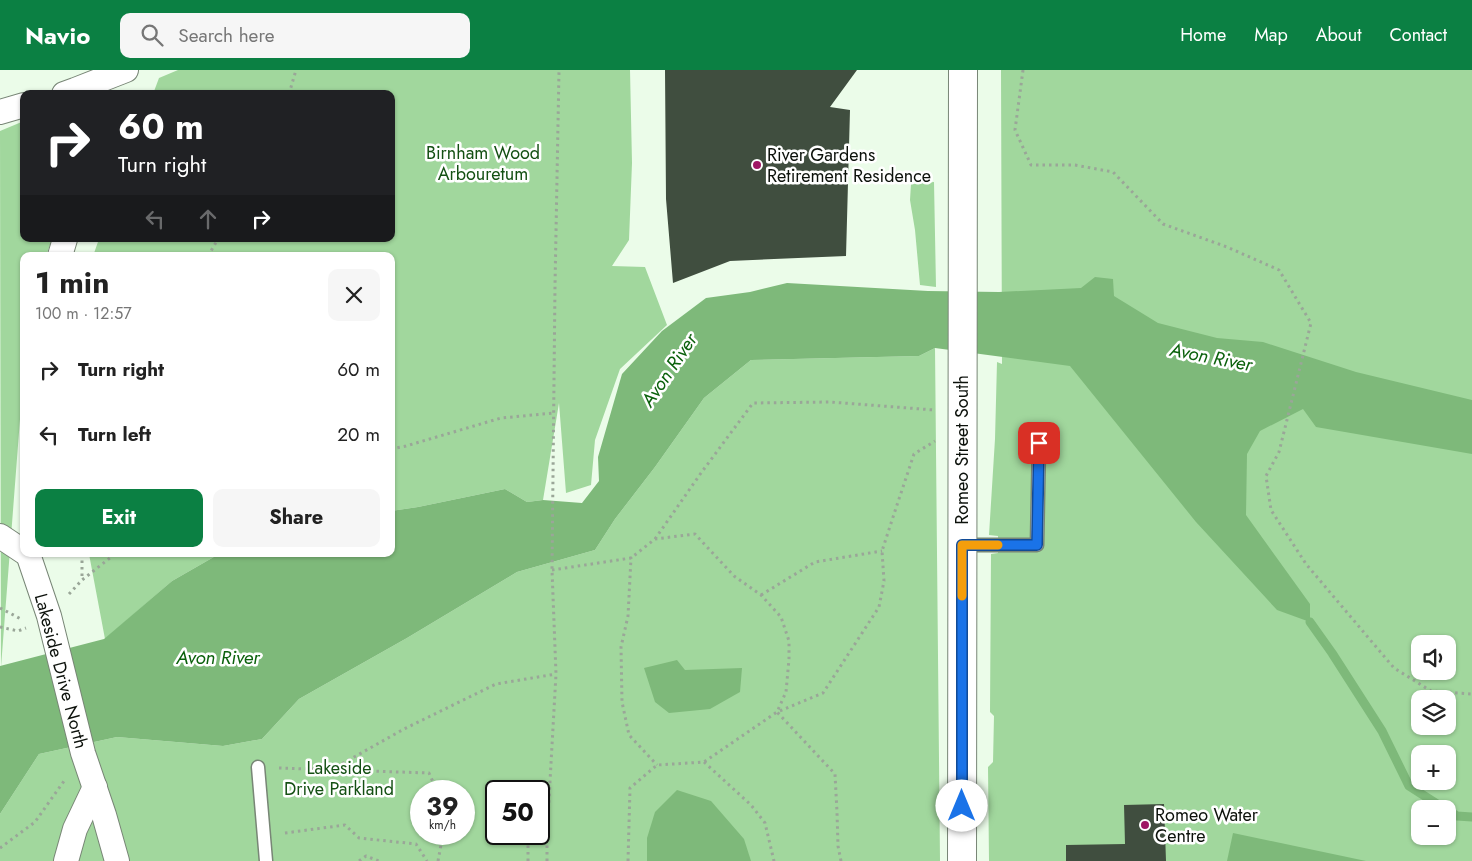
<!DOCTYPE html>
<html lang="en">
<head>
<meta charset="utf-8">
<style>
  :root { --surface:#fff; --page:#f6f6f6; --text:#222; --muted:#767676; --accent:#0b8043 }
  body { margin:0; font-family:Jost,sans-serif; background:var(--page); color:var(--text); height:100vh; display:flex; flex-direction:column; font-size:19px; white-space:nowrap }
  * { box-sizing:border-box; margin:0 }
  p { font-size:16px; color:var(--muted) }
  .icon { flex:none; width:28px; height:28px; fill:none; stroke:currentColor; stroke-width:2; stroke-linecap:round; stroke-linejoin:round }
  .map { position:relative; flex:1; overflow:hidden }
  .details { position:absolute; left:20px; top:182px; width:375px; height:305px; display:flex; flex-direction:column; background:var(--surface); border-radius:10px; box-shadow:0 1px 4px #0004 }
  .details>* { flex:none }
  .guide { position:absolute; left:20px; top:20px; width:375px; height:152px; border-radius:10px; box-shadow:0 1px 4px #0004; background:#202124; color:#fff; overflow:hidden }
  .fabs { position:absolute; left:1411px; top:565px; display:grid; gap:10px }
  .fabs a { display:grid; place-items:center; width:45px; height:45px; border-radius:10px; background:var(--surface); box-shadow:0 1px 4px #0004; font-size:25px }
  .speed { position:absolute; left:410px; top:710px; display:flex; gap:10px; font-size:25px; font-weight:700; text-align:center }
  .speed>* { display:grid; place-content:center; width:65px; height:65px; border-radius:50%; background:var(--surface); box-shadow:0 1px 4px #0004; line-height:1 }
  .speed small { font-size:12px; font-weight:400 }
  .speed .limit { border:2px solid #111; border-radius:8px; background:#fff; color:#111 }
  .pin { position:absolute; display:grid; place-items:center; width:42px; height:42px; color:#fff; margin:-21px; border-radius:10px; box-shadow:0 2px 8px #0006 }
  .me { position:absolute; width:55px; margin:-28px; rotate:0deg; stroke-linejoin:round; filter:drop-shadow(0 0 4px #0008) }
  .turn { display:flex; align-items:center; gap:18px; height:105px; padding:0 15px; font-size:22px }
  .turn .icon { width:65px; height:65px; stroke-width:2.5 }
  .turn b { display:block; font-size:35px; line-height:42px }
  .lanes { display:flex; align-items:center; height:48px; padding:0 15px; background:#0003; justify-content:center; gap:25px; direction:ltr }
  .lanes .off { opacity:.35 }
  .round { display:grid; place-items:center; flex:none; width:52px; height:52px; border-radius:10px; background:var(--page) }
  .summary { display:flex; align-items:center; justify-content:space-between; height:85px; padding:0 15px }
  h1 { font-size:30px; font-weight:700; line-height:38px }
  .cta { display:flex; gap:10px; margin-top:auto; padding:10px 15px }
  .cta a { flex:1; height:58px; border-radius:10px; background:var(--accent); color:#fff; font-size:20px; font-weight:700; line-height:58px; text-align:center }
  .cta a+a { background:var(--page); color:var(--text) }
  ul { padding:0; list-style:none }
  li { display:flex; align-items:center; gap:15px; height:65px; padding:0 15px }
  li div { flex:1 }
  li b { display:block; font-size:19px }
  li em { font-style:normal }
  header { display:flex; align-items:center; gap:30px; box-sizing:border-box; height:70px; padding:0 25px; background:var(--accent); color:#fff }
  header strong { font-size:24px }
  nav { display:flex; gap:28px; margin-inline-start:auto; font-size:18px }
  .search { width:350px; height:45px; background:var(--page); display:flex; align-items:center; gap:12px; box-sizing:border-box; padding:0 18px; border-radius:10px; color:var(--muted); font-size:19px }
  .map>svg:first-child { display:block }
  .green { fill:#a1d79d; fill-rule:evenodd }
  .water { fill:#7eb97a }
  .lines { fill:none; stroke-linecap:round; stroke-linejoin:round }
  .stream { stroke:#7eb97a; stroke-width:9 }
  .building { fill:#404e3f }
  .service-casing { stroke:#788676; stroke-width:15 }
  .minor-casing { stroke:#788676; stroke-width:26 }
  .secondary-casing { stroke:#788676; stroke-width:30 }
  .path { stroke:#9aa698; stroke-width:3; stroke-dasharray:2.5 4; stroke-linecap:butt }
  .service { stroke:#fff; stroke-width:12 }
  .minor { stroke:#fff; stroke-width:24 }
  .secondary { stroke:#fff; stroke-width:28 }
  .route-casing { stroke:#114b97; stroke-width:12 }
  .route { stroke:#1a73e8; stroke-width:9 }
  .slow { stroke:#f59e0b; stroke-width:9 }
  .poi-dot { fill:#9f1664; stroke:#fff; stroke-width:2 }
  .labels { text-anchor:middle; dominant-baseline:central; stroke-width:5; stroke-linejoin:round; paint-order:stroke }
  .park-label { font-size:18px; fill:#145013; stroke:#fff }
  .poi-label { font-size:18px; fill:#0c110b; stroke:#fff; text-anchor:start }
  .street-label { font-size:18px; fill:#0c110b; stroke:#fff }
  .water-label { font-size:19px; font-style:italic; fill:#0b610c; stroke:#fff }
</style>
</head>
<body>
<header>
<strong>Navio</strong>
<div class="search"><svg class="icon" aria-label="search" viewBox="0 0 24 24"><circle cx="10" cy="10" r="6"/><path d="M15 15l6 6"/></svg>Search here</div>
<nav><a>Home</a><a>Map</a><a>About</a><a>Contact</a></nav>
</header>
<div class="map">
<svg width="1472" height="791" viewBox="0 0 1472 791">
  <rect width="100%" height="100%" fill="#ebfce9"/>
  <!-- green -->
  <g class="green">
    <path d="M178,0H630L632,93L629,170L612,196L645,197L667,255L620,299L595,370L591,415L566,423L559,333L543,430L527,432L505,419L418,437L391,441V186H93L99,169H391V24H153L159,8Z"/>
    <path d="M1001,0H1472V791H989L988,697L993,692L994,646L990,642L991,484L998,483V466L989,465L995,369L997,292L1002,294ZM1420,574H1448V601H1420ZM1420,629H1448V656H1420ZM1420,684H1448V711H1420ZM1420,739H1448V766H1420Z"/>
    <path d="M24,51V169H52L46,186H24V297L1,597L0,61Z"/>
    <path d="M934,112L936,217L920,215L915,160L910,130L911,114Z"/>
    <path d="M935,278L940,791H0V744L39,684L117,667L223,676L262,669L299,629L407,568L517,502L595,480L615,449L655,397L704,328L751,290L919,286ZM421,721H464V764H421ZM496,721H539V764H496Z"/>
    <path d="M89,484H219L172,511L105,569Z"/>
  </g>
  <!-- water -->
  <g class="water">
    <path d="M1095,207L1113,209L1114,226L1158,253L1217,268L1263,272L1356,302L1472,330V384L1316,357L1303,339L1260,361L1247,384L1246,445L1310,534V552L1277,540L1196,452L1070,296L935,278L919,286L751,290L704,328L655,397L615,449L595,480L517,502L407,568L299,629L262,669L223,676L117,667L39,684L0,744V596L104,569L172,511L219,484H391V441L418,437L505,419L527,432L543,430L582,433L599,411L598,387L622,304L662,261L706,228L750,222L787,213L928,221L999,222L1081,218Z"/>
    <path d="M677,590L685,600L742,598L740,622L710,639L669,643L655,632L644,598Z"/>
    <path d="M677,720L711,731L744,769L751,791H647V768L655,742Z"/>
    <path d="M1233,763L1366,791H1227Z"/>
  </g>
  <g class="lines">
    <!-- stream -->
    <g class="stream">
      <path d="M1310,552L1332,583L1382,661L1409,716L1445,739"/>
      <path d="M1448,740L1457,746L1472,747"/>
    </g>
  </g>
  <!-- building -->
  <g class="building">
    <path d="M665,0H857L830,37L850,40L846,186L730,191L673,213L666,129Z"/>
    <path d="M1164,734L1166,791H1066V775L1125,774L1124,735Z"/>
  </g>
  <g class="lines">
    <defs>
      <g id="service">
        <path d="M962,475H1037L1039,373"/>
        <path d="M258,697L266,791"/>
      </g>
      <g id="minor">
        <path d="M64,24L75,20L126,0"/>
        <path d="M0,42L24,35"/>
        <path d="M60,186L65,169"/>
        <path d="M0,466L24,482"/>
        <path d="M28,484L49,546L83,683L104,745L117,791"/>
        <path d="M66,791L75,759L95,717"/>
      </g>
      <path id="secondary" d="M962,791L963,0"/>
    </defs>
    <!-- service casing -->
    <use href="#service" class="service-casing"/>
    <!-- minor casing -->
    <use href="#minor" class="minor-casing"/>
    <!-- secondary casing -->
    <use href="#secondary" class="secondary-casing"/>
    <!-- path -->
    <g class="path">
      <path d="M1023,0L1015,60L1031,95H1075L1113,102L1163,154L1227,177L1279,200L1311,253L1279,382L1266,406L1271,440L1306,494L1394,598L1431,621L1472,624"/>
      <path d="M289,24L296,0"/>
      <path d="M208,186L218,169"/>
      <path d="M391,379L406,376L501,348L554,343"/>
      <path d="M655,469L701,403L753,333L830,332L934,340"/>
      <path d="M82,484V510"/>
      <path d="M552,500L631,488L628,546L621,577L622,632L629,665L657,695"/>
      <path d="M69,524L82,510L115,484"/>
      <path d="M761,525L815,492L882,481"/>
      <path d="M0,538L21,549"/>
      <path d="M0,557L18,561L26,558"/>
      <path d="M704,692L751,735L765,753L774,791"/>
      <path d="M279,698L429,703L437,721"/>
      <path d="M331,700L404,659L496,614L556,604"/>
      <path d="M285,763L345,755L359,768L416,774L427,791"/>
      <path d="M0,778L35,752L64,711"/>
      <path d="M359,791L366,786L379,791"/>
      <path d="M438,791L443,764"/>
      <path d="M528,791V766L547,765"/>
      <path d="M547,791V765L556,604L552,500L555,216L559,0"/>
      <path d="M628,791L630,718L657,695L704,692L777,642L786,622L789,589V571L781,547L761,525L734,506L695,464L655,469L631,488"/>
      <path d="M841,791L838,776L837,742L835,704L777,642L823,623L879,537L884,511L882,481L895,441L914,384L935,371"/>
    </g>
    <!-- service -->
    <use href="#service" class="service"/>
    <!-- minor -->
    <use href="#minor" class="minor"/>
    <!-- secondary -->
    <use href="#secondary" class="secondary"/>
  </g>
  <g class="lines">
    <defs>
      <path id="route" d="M962,736V475H1037L1039,373"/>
    </defs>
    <!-- route casing -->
    <use href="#route" class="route-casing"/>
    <!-- route -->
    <use href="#route" class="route"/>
    <!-- slow -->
    <path class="slow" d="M962,526V475H998"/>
  </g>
  <!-- markers -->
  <g class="poi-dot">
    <circle cx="757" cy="95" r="5"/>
    <circle cx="1145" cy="755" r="5"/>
  </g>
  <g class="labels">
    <!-- park labels -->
    <g class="park-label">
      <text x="483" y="83">Birnham Wood<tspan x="483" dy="21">Arbouretum</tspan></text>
      <text x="339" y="698">Lakeside<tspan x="339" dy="21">Drive Parkland</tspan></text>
    </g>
    <!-- poi labels -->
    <g class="poi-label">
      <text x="767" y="85">River Gardens<tspan x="767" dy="21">Retirement Residence</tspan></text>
      <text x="1155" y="745">Romeo Water<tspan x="1155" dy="21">Centre</tspan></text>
    </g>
    <!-- street labels -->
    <g class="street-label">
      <text transform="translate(962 380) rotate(-90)">Romeo Street South</text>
      <text transform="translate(61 601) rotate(75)">Lakeside Drive North</text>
    </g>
    <!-- water labels -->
    <g class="water-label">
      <text transform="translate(1211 287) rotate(11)">Avon River</text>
      <text transform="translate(669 300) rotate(-56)">Avon River</text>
      <text x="218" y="587">Avon River</text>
    </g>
  </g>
</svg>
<div class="fabs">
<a><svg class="icon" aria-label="sound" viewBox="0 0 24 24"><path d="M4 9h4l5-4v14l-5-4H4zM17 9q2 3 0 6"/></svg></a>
<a><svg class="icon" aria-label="layers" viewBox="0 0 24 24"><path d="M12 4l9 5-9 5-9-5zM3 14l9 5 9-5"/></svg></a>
<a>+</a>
<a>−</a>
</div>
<div class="speed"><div>39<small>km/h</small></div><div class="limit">50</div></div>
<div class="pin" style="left:1039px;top:373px;background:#d93025"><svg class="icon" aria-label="arrive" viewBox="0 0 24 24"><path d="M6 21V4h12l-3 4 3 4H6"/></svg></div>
<svg class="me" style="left:962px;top:736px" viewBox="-20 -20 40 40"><circle r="19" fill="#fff"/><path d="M0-13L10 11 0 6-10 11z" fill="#1a73e8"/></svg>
<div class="guide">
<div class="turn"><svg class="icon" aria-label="right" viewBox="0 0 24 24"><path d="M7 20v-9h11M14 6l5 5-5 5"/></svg><div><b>60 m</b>Turn right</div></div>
<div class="lanes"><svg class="icon off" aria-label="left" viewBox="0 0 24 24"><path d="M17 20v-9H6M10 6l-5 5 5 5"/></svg><svg class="icon off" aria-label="ahead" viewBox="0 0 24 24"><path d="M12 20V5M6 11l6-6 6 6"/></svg><svg class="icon" aria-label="right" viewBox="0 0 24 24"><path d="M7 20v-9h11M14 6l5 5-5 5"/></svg></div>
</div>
<section class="details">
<div class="summary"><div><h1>1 min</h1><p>100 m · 12:57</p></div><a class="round"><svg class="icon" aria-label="close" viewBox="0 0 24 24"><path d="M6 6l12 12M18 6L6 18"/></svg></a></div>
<ul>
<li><svg class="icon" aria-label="right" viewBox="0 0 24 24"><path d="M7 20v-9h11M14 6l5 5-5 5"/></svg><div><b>Turn right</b></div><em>60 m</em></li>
<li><svg class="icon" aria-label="left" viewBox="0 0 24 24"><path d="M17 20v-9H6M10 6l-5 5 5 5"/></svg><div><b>Turn left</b></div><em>20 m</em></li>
</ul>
<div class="cta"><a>Exit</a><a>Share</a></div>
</section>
</div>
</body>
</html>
